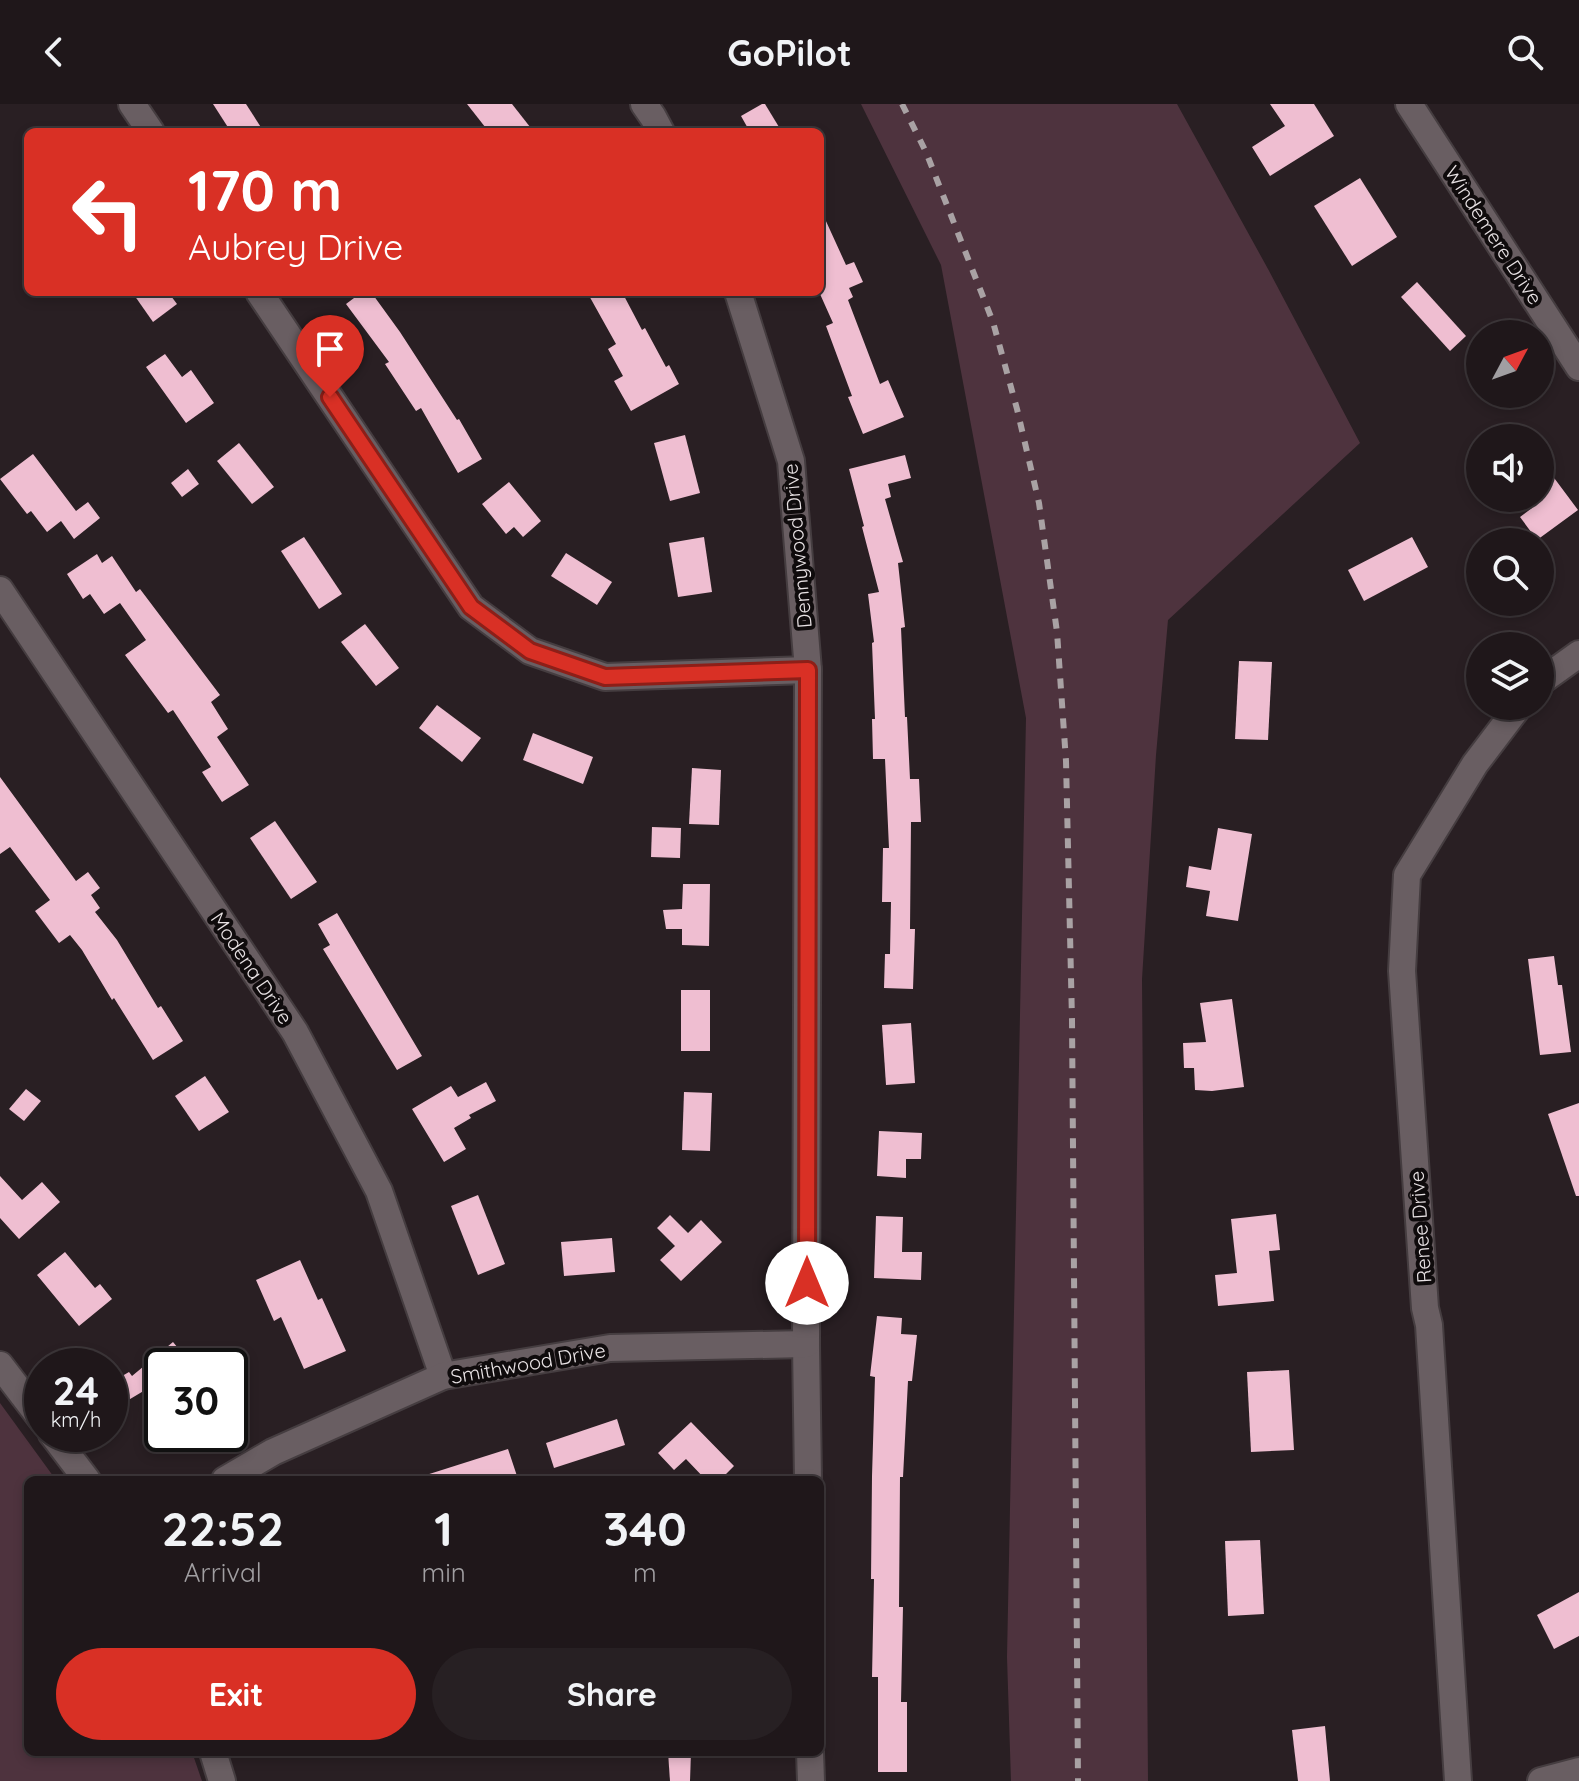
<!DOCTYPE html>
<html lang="en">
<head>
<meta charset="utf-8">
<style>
  :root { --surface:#1f171a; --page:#272023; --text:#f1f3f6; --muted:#a19fa2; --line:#3c3639; --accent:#d93025 }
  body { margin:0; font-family:Quicksand,sans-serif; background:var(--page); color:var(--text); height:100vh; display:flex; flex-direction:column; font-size:30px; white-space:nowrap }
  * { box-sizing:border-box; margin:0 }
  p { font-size:26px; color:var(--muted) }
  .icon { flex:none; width:44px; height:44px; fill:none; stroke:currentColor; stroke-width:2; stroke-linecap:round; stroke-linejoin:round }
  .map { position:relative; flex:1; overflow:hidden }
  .panel { position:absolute; left:24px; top:1372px; width:800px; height:280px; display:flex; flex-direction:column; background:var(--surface); border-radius:12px; box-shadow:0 4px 12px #0003,0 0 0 2px var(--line) }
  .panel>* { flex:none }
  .guide { position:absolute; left:24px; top:24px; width:800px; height:168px; border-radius:12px; box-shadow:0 4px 12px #0003,0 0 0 2px var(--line); background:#d93025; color:#fff; overflow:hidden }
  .needle { width:52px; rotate:49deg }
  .buttons { position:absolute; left:1466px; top:216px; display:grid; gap:16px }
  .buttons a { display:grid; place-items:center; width:88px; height:88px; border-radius:50%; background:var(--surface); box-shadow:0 4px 12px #0003,0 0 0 2px var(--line); font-size:40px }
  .speed { position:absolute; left:24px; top:1244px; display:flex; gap:16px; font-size:40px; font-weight:700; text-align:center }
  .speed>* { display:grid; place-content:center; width:104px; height:104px; border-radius:50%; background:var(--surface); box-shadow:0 4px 12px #0003,0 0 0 2px var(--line); line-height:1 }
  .speed small { font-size:20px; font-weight:400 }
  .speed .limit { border:4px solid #111; border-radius:12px; background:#fff; color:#111 }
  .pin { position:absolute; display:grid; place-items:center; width:68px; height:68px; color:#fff; margin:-82px -34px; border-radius:50% 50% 50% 0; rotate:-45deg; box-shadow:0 0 8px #0007 }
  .pin .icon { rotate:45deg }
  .me { position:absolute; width:88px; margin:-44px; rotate:0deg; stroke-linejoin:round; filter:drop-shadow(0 0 6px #0008) }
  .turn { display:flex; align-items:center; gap:28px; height:168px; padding:0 32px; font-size:36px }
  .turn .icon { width:104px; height:104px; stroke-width:2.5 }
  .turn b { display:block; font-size:56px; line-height:68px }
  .eta { display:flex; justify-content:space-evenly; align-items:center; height:136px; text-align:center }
  .eta b { font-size:48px; font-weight:700; line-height:56px }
  .primary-button { display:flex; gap:16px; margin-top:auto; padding:16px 32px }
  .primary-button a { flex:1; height:92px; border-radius:48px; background:var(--accent); color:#fff; font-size:32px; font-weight:700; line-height:92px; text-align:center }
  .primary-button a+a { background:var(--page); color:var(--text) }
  header { display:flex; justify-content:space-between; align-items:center; height:104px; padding:0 32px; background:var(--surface); font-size:36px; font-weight:700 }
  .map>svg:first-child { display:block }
  .green { fill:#4e333e }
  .building { fill:#efbed1 }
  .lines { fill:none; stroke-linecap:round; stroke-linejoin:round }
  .minor-casing { stroke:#453d40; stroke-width:30 }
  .minor { stroke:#695e62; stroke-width:26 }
  .rail { stroke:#a9a2a4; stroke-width:6; stroke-dasharray:10 10; stroke-linecap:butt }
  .route-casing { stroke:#8d1f18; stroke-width:20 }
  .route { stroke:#d93025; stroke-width:14 }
  .labels { text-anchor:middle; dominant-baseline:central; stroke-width:8; stroke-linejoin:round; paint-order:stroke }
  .street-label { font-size:20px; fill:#e8e2e4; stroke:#0f0b0c }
</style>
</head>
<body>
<header><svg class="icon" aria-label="back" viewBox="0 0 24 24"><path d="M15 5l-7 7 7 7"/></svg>GoPilot<svg class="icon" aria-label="search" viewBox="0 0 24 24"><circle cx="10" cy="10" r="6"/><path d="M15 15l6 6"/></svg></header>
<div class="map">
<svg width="1579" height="1677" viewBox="0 0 1579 1677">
  <rect width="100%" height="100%" fill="#291f23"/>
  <!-- green -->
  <g class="green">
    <path d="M861,0H1177L1268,165L1360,339L1168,516L1156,651L1142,875L1148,1677H1011L1007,1553L1026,614L941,161Z"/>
    <path d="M0,1299L56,1376H28V1648H192L202,1677H0Z"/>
  </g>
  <!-- building -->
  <g class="building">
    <path d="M213,0H246L264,28H231Z"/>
    <path d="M467,0H512L534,28H489Z"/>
    <path d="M762,0H765L782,28H750L741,12Z"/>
    <path d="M1270,0H1314L1334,32L1270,72L1252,43L1285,22Z"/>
    <path d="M1360,74L1397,133L1352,162L1314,102Z"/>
    <path d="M820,104L846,161L854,158L863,178L849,184L853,193L848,196L880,280L888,276L904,313L863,330L848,293L852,292L826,222L833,219L820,190Z"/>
    <path d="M1417,178L1466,232L1450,247L1401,193Z"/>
    <path d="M132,188H168L177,200L153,218Z"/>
    <path d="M362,188H371L400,228L457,316L459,315L482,355L458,369L421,304L416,307L385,260L389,258L346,200Z"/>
    <path d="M587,188H622L642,226L645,224L666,263L669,261L679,280L631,307L614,277L623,272L608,245L616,240Z"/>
    <path d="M165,250L182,273L191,266L214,299L186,319L146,263Z"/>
    <path d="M685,331L700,389L670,397L654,339Z"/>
    <path d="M239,339L274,383L252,400L217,357Z"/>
    <path d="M33,350L76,407L88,398L100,414L74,435L61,417L47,428L31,407L27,410L0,375Z"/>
    <path d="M905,351L911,374L888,380L891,393L885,395L903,458L898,459L905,523L901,524L905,613H907L910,675H919L921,718H911L910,825H915L913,885L884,884L885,850H890L891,798H882L883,744H889L885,655H873L872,615H875L872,539L874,538L868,490L879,488L862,423L864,422L849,365Z"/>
    <path d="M1540,355L1578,406L1537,436L1520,413L1532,404L1525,394H1540Z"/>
    <path d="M188,365L199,380L182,393L171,379Z"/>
    <path d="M509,378L541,417L523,433L514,423L506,430L482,400Z"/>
    <path d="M304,433L342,490L319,505L281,447Z"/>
    <path d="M704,433L712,488L678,493L669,439Z"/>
    <path d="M1412,433L1428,463L1364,497L1348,466Z"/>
    <path d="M566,449L612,478L597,501L551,472Z"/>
    <path d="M97,450L102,459L112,452L136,488L140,485L220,591L211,598L228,625L217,633L249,681L222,698L202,668L211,663L173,606L168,609L125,551L146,536L120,499L104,510L90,490L83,495L67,470Z"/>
    <path d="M365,520L399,564L376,582L341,538Z"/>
    <path d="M1239,557L1272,558L1268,636L1235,635Z"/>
    <path d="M437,601L481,634L462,658L419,624Z"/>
    <path d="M533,629L593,653L583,680L523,656Z"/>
    <path d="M692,664L721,666L719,721L689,720Z"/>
    <path d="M0,673L76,777L88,768L100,784L91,791L100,804L95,808L117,836L158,904L161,902L183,937L153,956L114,894L112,896L82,846L70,831L59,839L35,807L50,796L10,743L0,750Z"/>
    <path d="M275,717L317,778L291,795L250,734Z"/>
    <path d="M652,723L681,724L680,754L651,753Z"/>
    <path d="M1218,724L1252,730L1238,817L1206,812L1210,787L1186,783L1189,762L1211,766Z"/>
    <path d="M683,780H710L709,842L682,841V825H666L663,806L682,805Z"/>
    <path d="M337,809L422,952L397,966L323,845L330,841L318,820Z"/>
    <path d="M1554,852L1558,881H1562L1571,948L1540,951L1528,855Z"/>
    <rect x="681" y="886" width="29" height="61"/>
    <path d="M1232,895L1244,983L1212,987L1195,986L1194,964H1184L1183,939L1206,938L1200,899Z"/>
    <path d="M911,919L915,979L886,981L882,921Z"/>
    <path d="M205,972L229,1008L199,1027L175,992Z"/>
    <path d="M486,978L496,997L469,1011L471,1014L454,1024L466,1045L444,1058L412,1005L451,982L458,993Z"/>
    <path d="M26,985L41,997L24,1017L9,1005Z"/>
    <path d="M684,988L712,989L710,1047L682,1046Z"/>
    <path d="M1579,999V1092H1576L1548,1010Z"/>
    <path d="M879,1027L922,1029L921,1055H906V1074L877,1072Z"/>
    <path d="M0,1072L22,1096L42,1078L60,1098L19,1135L0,1114Z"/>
    <path d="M478,1091L505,1160L478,1171L451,1102Z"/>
    <path d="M1276,1110L1280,1146L1269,1147L1274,1197L1218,1202L1215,1171L1237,1169L1231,1115Z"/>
    <path d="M670,1111L688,1129L701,1116L722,1138L681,1177L660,1156L675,1142L657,1124Z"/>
    <path d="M876,1112L903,1113L902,1148H922L921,1176L874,1174Z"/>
    <path d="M612,1134L615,1168L564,1172L561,1138Z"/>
    <path d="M65,1148L95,1184L100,1180L112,1195L79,1222L37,1171Z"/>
    <path d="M300,1156L318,1196L322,1194L346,1247L304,1265L281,1213L274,1217L256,1176Z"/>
    <path d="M877,1212L902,1214L901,1230L917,1231L912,1277H908L903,1373H900L899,1503H903L901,1598H907V1668H878V1573H872L874,1475H871L872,1372L875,1273L870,1272Z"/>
    <path d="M173,1238L193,1262H162V1276L110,1307V1279L129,1268L132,1272Z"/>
    <path d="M1289,1266L1294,1346L1251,1348L1247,1268Z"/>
    <path d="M617,1315L625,1341L554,1364L546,1339Z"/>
    <path d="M691,1318L734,1362L720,1376H706L686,1355L674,1366L658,1349Z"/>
    <path d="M508,1345L517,1372L504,1376H424L423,1372Z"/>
    <path d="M1260,1436L1264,1510L1228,1512L1225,1437Z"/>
    <path d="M1579,1488V1532L1554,1545L1537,1511Z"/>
    <path d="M1325,1622L1330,1677H1298L1292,1626Z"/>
    <path d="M668,1648H691L690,1677H670Z"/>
  </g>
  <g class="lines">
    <defs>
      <g id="minor">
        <path d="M132,0L151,28"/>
        <path d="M644,0L653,13L661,28"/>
        <path d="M1409,0L1579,263"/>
        <path d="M259,188L471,503L530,547L605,573L808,566"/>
        <path d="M738,188L791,357L808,566L806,1240L808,1376"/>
        <path d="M0,486L295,928L379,1087L443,1272"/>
        <path d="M1540,578L1579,550"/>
        <path d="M0,1261L42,1316"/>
        <path d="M52,1330L87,1376"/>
        <path d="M225,1376L273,1348L443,1272L610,1244L806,1240"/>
        <path d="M213,1648L222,1677"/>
        <path d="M810,1648L811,1677"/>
        <path d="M1458,1677L1429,1221L1425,1204L1402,867L1407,771L1475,660L1519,602"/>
        <path d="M1541,1677L1579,1667"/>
      </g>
    </defs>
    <!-- minor casing -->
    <use href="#minor" class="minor-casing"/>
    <!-- minor -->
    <use href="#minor" class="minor"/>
    <!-- rail -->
    <path class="rail" d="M902,0L926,48L993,218L1017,305L1039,399L1057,528L1066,657L1072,916L1078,1677"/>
  </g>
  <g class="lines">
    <defs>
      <path id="route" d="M330,293L471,503L530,547L605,573L808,566L807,1179"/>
    </defs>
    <!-- route casing -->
    <use href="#route" class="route-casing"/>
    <!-- route -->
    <use href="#route" class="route"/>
  </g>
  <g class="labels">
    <!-- street labels -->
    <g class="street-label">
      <text transform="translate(1494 131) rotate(57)">Windemere Drive</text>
      <text transform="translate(797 442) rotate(-95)">Dennywood Drive</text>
      <text transform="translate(252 864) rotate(56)">Modena Drive</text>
      <text transform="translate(1420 1123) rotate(-94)">Renee Drive</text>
      <text transform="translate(528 1259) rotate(-10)">Smithwood Drive</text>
    </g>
  </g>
</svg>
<div class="buttons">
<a><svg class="needle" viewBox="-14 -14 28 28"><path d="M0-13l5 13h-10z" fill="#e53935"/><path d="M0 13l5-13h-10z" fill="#a19fa2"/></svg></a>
<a><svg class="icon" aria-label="sound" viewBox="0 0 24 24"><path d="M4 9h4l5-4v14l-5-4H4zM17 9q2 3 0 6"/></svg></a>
<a><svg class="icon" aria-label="search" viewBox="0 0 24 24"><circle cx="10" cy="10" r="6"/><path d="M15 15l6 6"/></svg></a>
<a><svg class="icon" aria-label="layers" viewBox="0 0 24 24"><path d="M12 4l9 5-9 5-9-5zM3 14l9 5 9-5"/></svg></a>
</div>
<div class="speed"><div>24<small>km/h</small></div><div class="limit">30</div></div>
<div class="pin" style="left:330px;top:293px;background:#d93025"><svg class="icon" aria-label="arrive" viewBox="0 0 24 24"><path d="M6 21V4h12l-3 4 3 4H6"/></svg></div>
<svg class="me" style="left:807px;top:1179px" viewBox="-20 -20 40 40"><circle r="19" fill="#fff"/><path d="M0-13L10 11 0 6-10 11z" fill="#d93025"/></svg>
<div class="guide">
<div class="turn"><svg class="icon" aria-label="left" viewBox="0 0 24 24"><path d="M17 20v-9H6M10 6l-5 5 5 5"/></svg><div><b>170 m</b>Aubrey Drive</div></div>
</div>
<section class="panel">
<div class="eta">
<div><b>22:52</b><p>Arrival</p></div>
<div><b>1</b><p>min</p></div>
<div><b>340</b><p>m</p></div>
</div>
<div class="primary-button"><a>Exit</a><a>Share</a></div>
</section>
</div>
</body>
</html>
